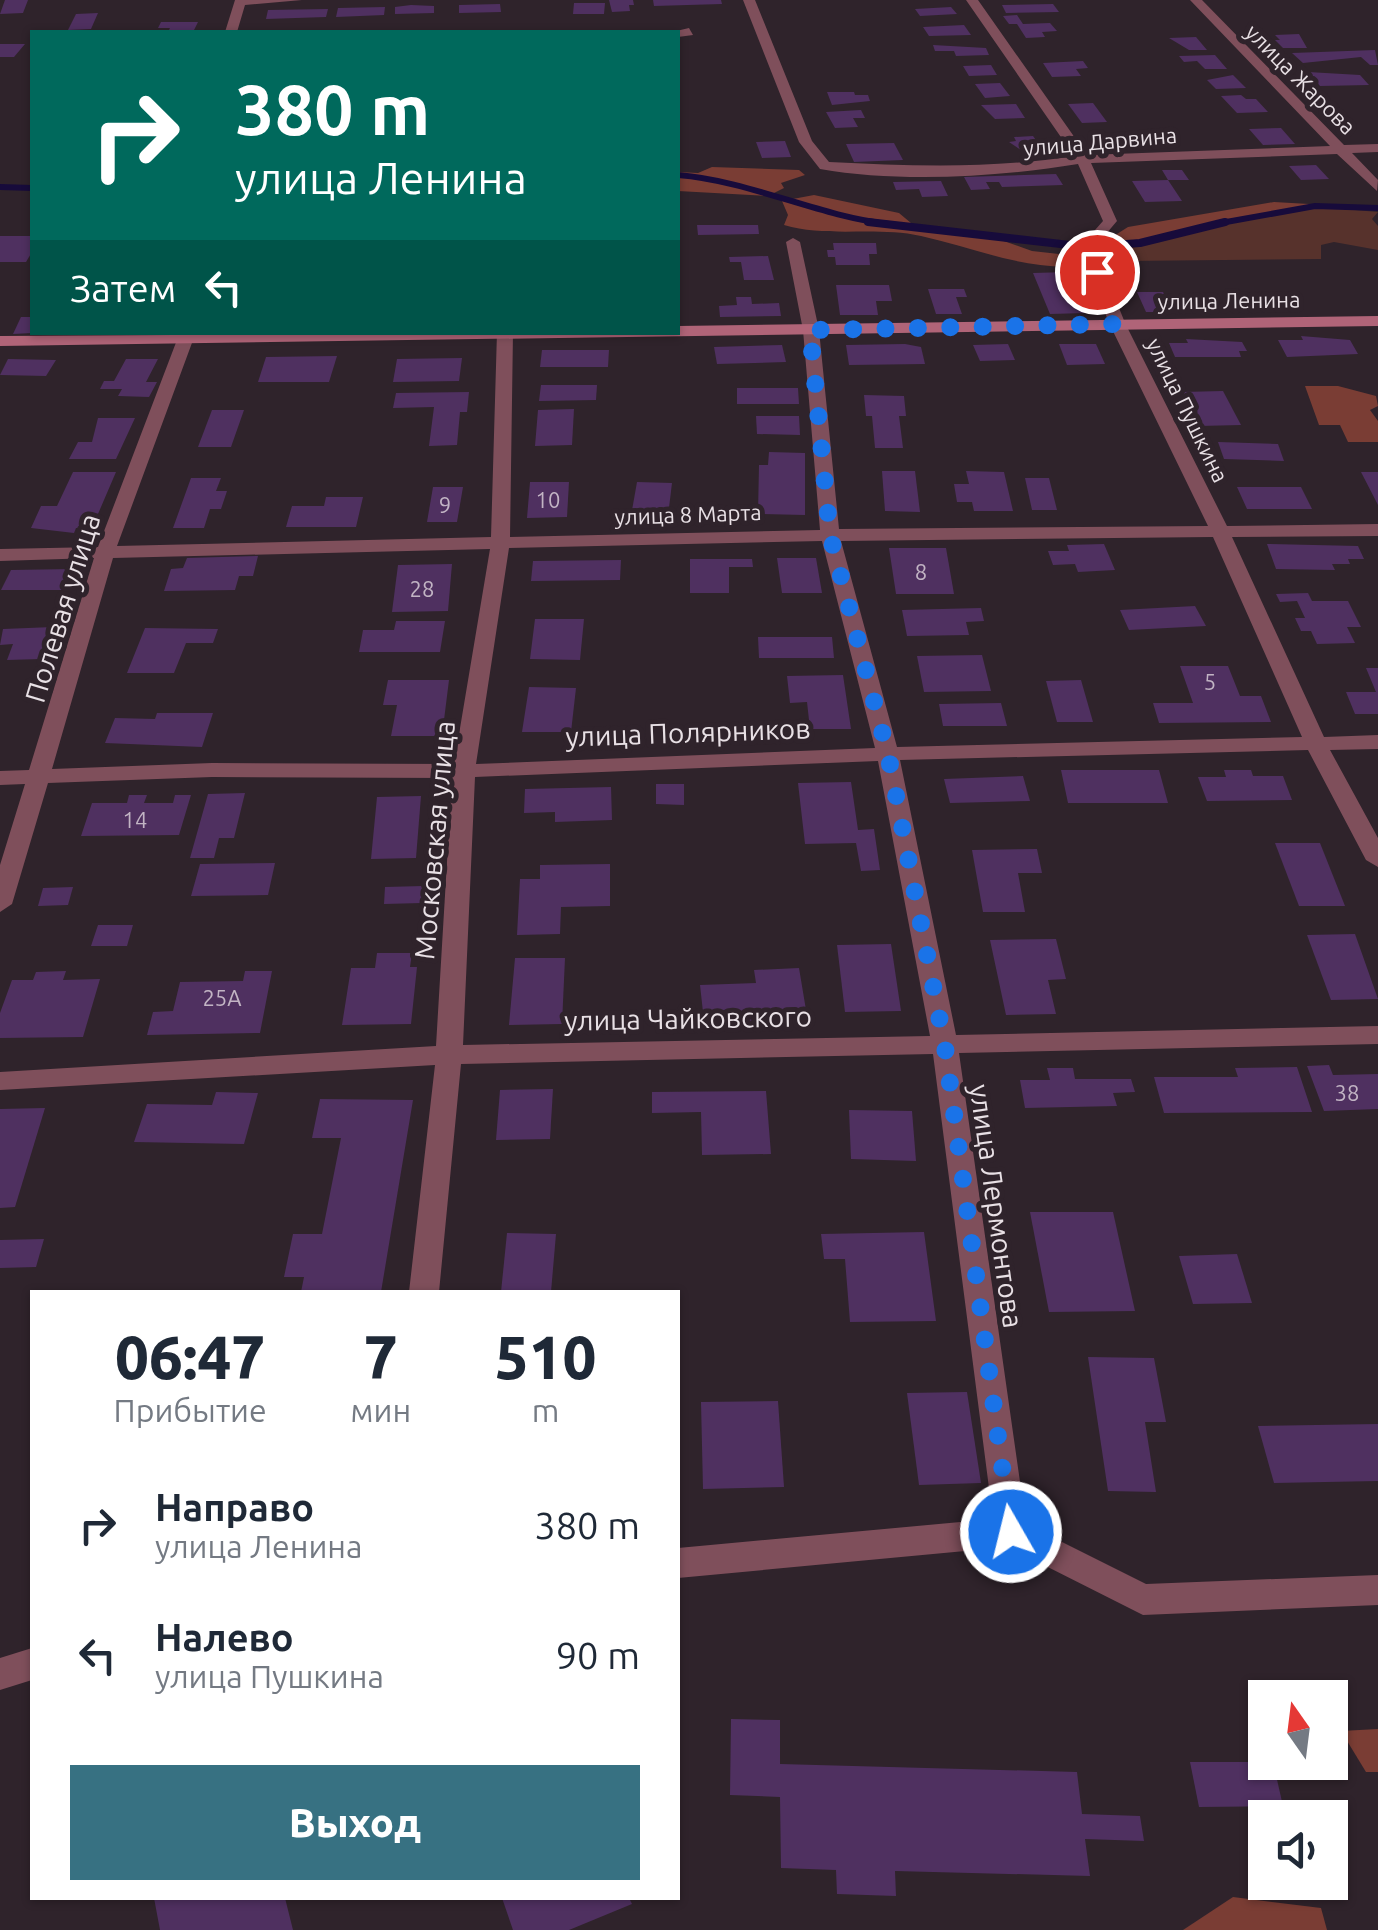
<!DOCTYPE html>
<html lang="ru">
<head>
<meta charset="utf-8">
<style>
  :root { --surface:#fff; --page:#f2f2f3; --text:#1f2937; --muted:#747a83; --accent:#377182 }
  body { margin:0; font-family:Ubuntu,sans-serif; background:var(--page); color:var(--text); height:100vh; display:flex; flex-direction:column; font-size:38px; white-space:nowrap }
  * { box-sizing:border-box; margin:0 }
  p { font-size:32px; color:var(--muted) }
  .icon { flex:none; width:55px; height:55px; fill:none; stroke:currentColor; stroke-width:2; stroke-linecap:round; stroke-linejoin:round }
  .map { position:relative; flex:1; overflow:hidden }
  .side { position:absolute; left:30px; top:1290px; width:650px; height:610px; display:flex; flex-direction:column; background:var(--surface); border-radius:0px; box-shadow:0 2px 8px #0004 }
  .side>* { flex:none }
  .top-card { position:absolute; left:30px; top:30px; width:650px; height:305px; border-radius:0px; box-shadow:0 2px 8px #0004; background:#00695c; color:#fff; overflow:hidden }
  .needle { width:65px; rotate:346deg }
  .fabs { position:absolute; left:1248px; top:1680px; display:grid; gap:20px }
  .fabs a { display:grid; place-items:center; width:100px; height:100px; border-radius:0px; background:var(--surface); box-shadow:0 2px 8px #0004; font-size:50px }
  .pin { position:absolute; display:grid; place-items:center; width:85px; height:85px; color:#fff; margin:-42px; border:5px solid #fff; border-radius:50%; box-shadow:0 2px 10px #0007 }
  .me { position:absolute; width:110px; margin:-55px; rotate:352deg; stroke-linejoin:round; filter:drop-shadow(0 0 8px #0008) }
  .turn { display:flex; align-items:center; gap:35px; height:210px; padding:0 40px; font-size:45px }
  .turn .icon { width:130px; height:130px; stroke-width:2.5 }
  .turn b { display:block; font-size:70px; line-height:85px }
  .then { display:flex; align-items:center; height:95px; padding:0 40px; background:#0003; gap:20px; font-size:38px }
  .eta { display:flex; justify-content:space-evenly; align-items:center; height:170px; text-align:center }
  .eta b { font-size:60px; font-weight:800; line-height:70px }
  .primary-button { display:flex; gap:20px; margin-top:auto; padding:20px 40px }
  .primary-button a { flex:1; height:115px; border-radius:0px; background:var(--accent); color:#fff; font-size:40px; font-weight:800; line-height:115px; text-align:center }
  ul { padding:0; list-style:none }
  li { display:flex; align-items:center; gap:30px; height:130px; padding:0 40px }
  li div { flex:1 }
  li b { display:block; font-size:38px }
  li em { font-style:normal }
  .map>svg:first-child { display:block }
  .green { fill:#57322c }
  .forest { fill:#7a3d34 }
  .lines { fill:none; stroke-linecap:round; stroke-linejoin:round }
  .stream-far1 { stroke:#170b3b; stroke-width:6 }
  .stream { stroke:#170b3b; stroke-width:8 }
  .building { fill:#4f3060 }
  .street { fill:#7f4f5b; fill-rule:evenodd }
  .secondary { fill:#b06478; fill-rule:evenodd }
  .route { stroke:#1a73e8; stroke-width:18; stroke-dasharray:0 32.4 }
  .labels { text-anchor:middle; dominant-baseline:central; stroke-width:10; stroke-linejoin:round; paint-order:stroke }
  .far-street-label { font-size:22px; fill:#e8e0e5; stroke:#2f232b }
  .number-label { font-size:22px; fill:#c2b4c4 }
  .street-label { font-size:28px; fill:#e8e0e5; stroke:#2f232b }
</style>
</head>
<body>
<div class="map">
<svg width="1378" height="1930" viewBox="0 0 1378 1930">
  <rect width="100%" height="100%" fill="#2f232b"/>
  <!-- green -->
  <path class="green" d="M1321,207L1378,212L1372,219L1378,226V250L1334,242L1321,245V259L1126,261L1114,243L1155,238L1217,222Z"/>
  <!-- forest -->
  <g class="forest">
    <path d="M712,167L799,170L805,175L781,183L784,188L768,196L678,191V172L698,173Z"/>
    <path d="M814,195L899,213L917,228L998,239L1032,251L1077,256L1079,266C1022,270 976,248 921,236C875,226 828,238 784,225L788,215L782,201Z"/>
    <path d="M1274,202L1309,204L1311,208L1217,222L1155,238L1114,242L1109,239L1128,227Z"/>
    <path d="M1305,386H1338L1376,396L1378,406L1370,410L1378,421V442H1348L1340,425H1319Z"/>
    <path d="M1378,1729V1772H1366L1341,1731Z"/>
    <path d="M1233,1897L1321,1908L1327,1930H1183Z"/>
  </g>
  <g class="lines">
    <!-- stream-far1 -->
    <g class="stream-far1">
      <path d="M678,175C751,181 817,216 889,224"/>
      <path d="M0,187L32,188"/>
      <path d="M1215,224L1315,206L1378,208"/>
    </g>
    <!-- stream -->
    <path class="stream" d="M868,222L1087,247L1140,243L1225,222"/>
  </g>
  <!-- building -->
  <g class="building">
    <path d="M5,0H28L23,13L0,14Z"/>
    <path d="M609,0H633L634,5H629L630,11L612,12Z"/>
    <path d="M653,0H721L722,4L654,6Z"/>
    <path d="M574,3H605L604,14H573Z"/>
    <path d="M500,4L501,12L459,13V5Z"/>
    <path d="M1053,4L1059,12L1006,13L1002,5Z"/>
    <path d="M411,5L434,6V13L395,14V7Z"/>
    <path d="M385,7L384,15L336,17L338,8Z"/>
    <path d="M951,7L957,14L920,16L915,9Z"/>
    <path d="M328,9L326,17L266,19L268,10Z"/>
    <path d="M98,13L91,29L68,30L76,14Z"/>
    <path d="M1017,15L1023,24L1050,23L1057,31L1042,32L1045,37L1026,38L1017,24H1009L1003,16Z"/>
    <path d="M161,22H198L193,32H168L170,28H158Z"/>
    <path d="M964,25L971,35L929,36L923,27Z"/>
    <path d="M1299,34L1307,48H1283L1275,40H1280L1275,35Z"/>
    <path d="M1196,37L1207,50H1189L1169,38Z"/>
    <path d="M0,44H25L14,57H0Z"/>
    <path d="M933,45L986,48L989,55L956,56L954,51H935Z"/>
    <path d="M1375,50L1378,65H1370L1361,57L1303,63L1292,53Z"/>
    <path d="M1215,55L1227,69H1205L1197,61L1184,62L1179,56Z"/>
    <path d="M1083,61L1088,68L1076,69L1081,76L1052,77L1043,63Z"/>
    <path d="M991,65L997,75L969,76L963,66Z"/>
    <path d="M1308,72L1360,75L1369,85L1320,86Z"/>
    <path d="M1233,75L1246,88L1216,89L1207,80Z"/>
    <path d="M1000,83L1010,96L985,98L975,84Z"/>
    <path d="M827,92H854L855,95H868L870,101L832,105Z"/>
    <path d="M1241,95L1246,99H1256L1268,112L1237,113L1221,96Z"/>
    <path d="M1093,103L1107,122L1082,123L1068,104Z"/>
    <path d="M1016,104L1025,118L995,119L981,105Z"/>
    <path d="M861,110L865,118H853L858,127L835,128L826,112Z"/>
    <path d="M1281,128L1295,144L1263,145L1249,129Z"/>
    <path d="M1033,136L1044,151L1024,152L1009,142L1016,141L1014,137Z"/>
    <path d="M1155,136L1163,148L1100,149L1095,141Z"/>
    <path d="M785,141L791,157L762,158L756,142Z"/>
    <path d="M894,143L903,160L854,162L846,144Z"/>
    <path d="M1316,165L1329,179L1301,180L1289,166Z"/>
    <path d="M1162,170H1182L1189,180H1168L1182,201L1145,202L1132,181L1168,180Z"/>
    <path d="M1056,174L1063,185L1002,187L999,182H986L990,189L971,190L964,177Z"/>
    <path d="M941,181L948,196L922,197L919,189L896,190L893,182Z"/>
    <path d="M697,225H758L759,234L698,235Z"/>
    <path d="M0,236H32V252L26,262H0Z"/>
    <path d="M833,243H876L877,254H869L870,265H836L835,257H828L827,250H834Z"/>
    <path d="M768,256L774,280H744L741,262H730L729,257Z"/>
    <path d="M1068,272L1086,313L1050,314L1033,273Z"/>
    <path d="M836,285H889L892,301H876L878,315H840Z"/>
    <path d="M928,289H964L967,297H956L962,314H936Z"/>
    <path d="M1137,292H1163L1173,312H1146Z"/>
    <path d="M736,297H751L752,304L779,303L781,316L720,317L719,306L737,305Z"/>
    <path d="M21,317H32V333L13,334Z"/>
    <path d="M1301,336L1350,340L1358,354L1287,357L1278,340H1303Z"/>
    <path d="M1186,339L1242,342L1247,351H1239L1241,357H1175L1169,343H1188Z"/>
    <path d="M905,344L921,347L925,364L849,365L846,345Z"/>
    <path d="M1008,344L1015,360L980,361L973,345Z"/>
    <path d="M1059,344H1096L1105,364L1067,365Z"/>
    <path d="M782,345L786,362L717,364L714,347Z"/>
    <path d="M542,350H609L608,367H540Z"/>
    <path d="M337,356L329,382H258L266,357Z"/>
    <path d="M462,358L459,381L393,382L397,359Z"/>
    <path d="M8,359L56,360L46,376L0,375Z"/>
    <path d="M126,359H158L146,382H157L149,397L118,396L122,389H100L104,381H114Z"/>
    <path d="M541,385H597L596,400L539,401Z"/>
    <path d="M737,388H798L799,404H737Z"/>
    <path d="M1223,391L1241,425L1199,426L1182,392Z"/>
    <path d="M469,392L467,412H460L457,445L429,446L434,407L393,408L396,393Z"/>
    <path d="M864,395L904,396L906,416H899L903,448H875L872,416H866Z"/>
    <path d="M574,409L572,445L535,446L538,410Z"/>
    <path d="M212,410H244L231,447H198Z"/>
    <path d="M756,416H799L800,435L757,434Z"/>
    <path d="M98,418H135L116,459H69L78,442H92Z"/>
    <path d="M1218,442L1278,444L1284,461L1224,459Z"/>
    <path d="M769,452L805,453V515L758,514L759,465H768Z"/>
    <path d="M882,471H915L920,512L885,511Z"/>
    <path d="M966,471L1004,472L1013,511H974L972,502H957L954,484H969Z"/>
    <path d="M73,472H116L92,528H76L74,533L31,528L41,506H57Z"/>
    <path d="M1361,472H1378V505Z"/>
    <path d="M191,478H221L216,491H227L221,509H210L204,528H173Z"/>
    <path d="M1025,478H1049L1057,510H1032Z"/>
    <path d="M530,482H569L567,517L527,518Z"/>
    <path d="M637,482L672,483L668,516H631Z"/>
    <path d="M433,487H463L457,522H427Z"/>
    <path d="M1237,487H1301L1312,509H1247Z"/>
    <path d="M326,497H363L356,527H286L292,506H324Z"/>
    <path d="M1104,544L1115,570L1078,572L1075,564L1053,565L1048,551H1069L1067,545Z"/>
    <path d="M1267,544L1358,546L1364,559H1348L1350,564H1332L1335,570L1276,569Z"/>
    <path d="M889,548H946L954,594H896Z"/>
    <path d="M258,556L253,576H239L235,590L164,591L171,569L183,568L187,558Z"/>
    <path d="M777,558H816L822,593H782Z"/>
    <path d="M690,559H752L753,567H729V593H690Z"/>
    <path d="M621,560L620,580L531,581L533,561Z"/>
    <path d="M452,564L448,611L392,612L398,565Z"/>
    <path d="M74,569L66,590H1L11,570Z"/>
    <path d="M1308,593L1312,601H1348L1361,627H1347L1355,643L1317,644L1311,631H1301L1295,618H1305L1297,601L1280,602L1276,594Z"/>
    <path d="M1195,606L1206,626L1129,630L1120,610Z"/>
    <path d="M981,608L984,621L966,622L969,635L907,636L902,610Z"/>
    <path d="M535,619H584L580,660L530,659Z"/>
    <path d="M396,621H445L440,652H359L363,630H394Z"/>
    <path d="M53,627L41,659L7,660L13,644L0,645L3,629Z"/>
    <path d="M145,628L218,629L213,643H186L174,673H127Z"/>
    <path d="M758,637H832L834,658H759Z"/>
    <path d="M982,655L991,691L924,692L917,656Z"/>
    <path d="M1180,666H1228L1240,696H1261L1271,722L1159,723L1153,703H1193Z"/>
    <path d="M1366,668H1378V714H1355L1346,692H1376Z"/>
    <path d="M843,675L851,729H810L807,702L790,703L787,676Z"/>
    <path d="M388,680H449L442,736H391L397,705H383Z"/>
    <path d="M1081,680L1093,722H1057L1046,681Z"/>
    <path d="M529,687L576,688L571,732H522Z"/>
    <path d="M1001,703L1007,726H943L939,704Z"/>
    <path d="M157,713H213L202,747L105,743L115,718L155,719Z"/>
    <path d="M1061,770H1159L1168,803H1068Z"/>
    <path d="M1224,770H1251L1253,776H1283L1292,800L1207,801L1198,777H1226Z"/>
    <path d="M1023,776L1030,801L950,803L944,779Z"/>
    <path d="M851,782L858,830L874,829L880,870L861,871L856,843L805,844L798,783Z"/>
    <path d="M656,784H684V805L656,804Z"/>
    <path d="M611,787L612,820L555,822V812L524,813L525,789Z"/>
    <path d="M245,793L234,838H219L214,858H190L208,794Z"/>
    <path d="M129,795H147L144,803H173L175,795H191L179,835L81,836L92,803H127Z"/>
    <path d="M421,796L416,858L371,859L377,797Z"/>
    <path d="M1275,843H1320L1345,906H1299Z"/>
    <path d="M1037,849L1042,873H1018L1025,912H983L972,850Z"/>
    <path d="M275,863L268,895L191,896L200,864Z"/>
    <path d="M610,864V906L561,907L560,934L517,935L520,879H540V865Z"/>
    <path d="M423,886L422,903L384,904L385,887Z"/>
    <path d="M73,887L68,905L38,906L43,888Z"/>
    <path d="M98,925H133L127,946H91Z"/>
    <path d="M1355,934L1378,999L1331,1000L1307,935Z"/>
    <path d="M1056,939L1066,979L1048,980L1056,1014L1006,1015L990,940Z"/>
    <path d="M891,944L901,1011L845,1012L837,945Z"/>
    <path d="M377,953H412L410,967H417L411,1024L342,1025L351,968H375Z"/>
    <path d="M515,958H565L562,1024L509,1025Z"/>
    <path d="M799,968L807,1016L768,1019L769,1025L741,1026L740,1020L704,1021L700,985L756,983L754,970Z"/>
    <path d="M66,971L63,980L100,979L83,1037L0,1038V1013L12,980H33L36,972Z"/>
    <path d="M245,971H272L260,1033L147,1035L153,1012L173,1011L180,982L243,981Z"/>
    <path d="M1329,1065L1333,1075L1378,1074V1109L1324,1111L1307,1066Z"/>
    <path d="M1297,1067L1312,1112L1164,1113L1154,1077H1238L1235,1068Z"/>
    <path d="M1047,1068H1073L1075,1079H1131L1135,1092L1113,1093L1117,1106L1025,1108L1020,1080H1050Z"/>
    <path d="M553,1089L550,1139L496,1140L500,1090Z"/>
    <path d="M766,1091L771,1154L702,1155L701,1112L652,1113V1092Z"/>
    <path d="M216,1092L258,1093L244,1144L134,1142L147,1104L212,1105Z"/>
    <path d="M320,1099L413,1100L381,1292H301L304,1277H284L293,1234H322L341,1138H312Z"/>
    <path d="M45,1108L15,1207L0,1208V1109Z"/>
    <path d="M849,1110L912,1111L916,1161L851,1159Z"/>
    <path d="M1030,1212H1113L1135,1311L1049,1312Z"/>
    <path d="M924,1232L936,1321L850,1322L845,1259H824L821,1234Z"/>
    <path d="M507,1233L556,1234L551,1292H501Z"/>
    <path d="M44,1239L36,1267L0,1268V1240Z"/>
    <path d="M1237,1254L1252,1303L1193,1304L1179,1256Z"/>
    <path d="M1088,1357L1154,1358L1166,1422H1145L1156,1492L1108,1491Z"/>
    <path d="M967,1392L981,1483L919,1485L907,1393Z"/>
    <path d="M778,1401L784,1487L703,1489L701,1402Z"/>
    <path d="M1378,1424V1481L1274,1483L1258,1426Z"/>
    <path d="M731,1719L780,1720V1764L1077,1772L1082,1814L1140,1816L1144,1841L1085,1839L1090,1876L895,1871L896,1896L837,1894L836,1870L781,1868L780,1797L730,1795Z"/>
    <path d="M1190,1762H1273L1283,1806L1199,1807Z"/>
    <path d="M154,1898H285L293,1930H160Z"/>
    <path d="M502,1898H629L632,1904L569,1930H513Z"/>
  </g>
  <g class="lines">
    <!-- street -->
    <g class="street">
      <path d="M235,0H302L245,5L237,32H225Z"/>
      <path d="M743,0H755L812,141L829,162C911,166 993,169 1074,156L966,0H978L1087,155L1330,146L1190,0H1202L1344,145L1378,144V152L1352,153L1378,180L1377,191L1337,154L1091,163L1117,221L1095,247L1125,323L1227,526L1378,524V536L1232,537L1324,737L1378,735V749L1330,750L1378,838V867L1366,860L1308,750L900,760L956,1035L1378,1026V1044L959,1053L1026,1524L1146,1584L1378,1575V1605L1143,1615L1008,1547L678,1578V1548L993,1519L933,1054L461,1064L439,1292H409L435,1065L0,1090V1072L436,1046L452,778L212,777L48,783L12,904L0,912V865L25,784L0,785V771L29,770L94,558L0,561V549L98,547L180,332H196L117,546L491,537L497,332H513L510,537L820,530L803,330L786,242L793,238L800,242L819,330L839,529L1208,526L1109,323L1080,247L1103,221L1078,164C999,177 900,183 820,169L799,142ZM1213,537L1302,737L897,747L841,541ZM822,541L875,748L476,764L509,548ZM490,549L454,764L212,763L52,769L113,558ZM878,761L930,1036L463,1045L475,777Z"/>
      <path d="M689,28L693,35L678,37L672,32Z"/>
      <path d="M32,1648V1680L0,1690V1658Z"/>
    </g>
    <!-- secondary -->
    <path class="secondary" d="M1378,316V326L0,346V336L678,332V326Z"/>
  </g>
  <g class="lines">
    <!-- route -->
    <path class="route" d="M1011,1532L945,1047L888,754L830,535L810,330L1117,324L1097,272"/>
  </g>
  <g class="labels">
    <!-- far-street labels -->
    <g class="far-street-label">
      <text transform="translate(1301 79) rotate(45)">улица Жарова</text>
      <text transform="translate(1100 141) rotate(-5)">улица Дарвина</text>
      <text transform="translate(1229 300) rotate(-1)">улица Ленина</text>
      <text transform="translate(1188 410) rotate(64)">улица Пушкина</text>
      <text transform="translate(688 514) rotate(-2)">улица 8 Марта</text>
    </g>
    <!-- number labels -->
    <g class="number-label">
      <text x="548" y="499">10</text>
      <text x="445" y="504">9</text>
      <text x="921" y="571">8</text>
      <text x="422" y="588">28</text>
      <text x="1210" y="681">5</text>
      <text x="135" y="819">14</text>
      <text x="222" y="997">25А</text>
      <text x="1347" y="1092">38</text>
    </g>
    <!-- street labels -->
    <g class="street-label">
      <text transform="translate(62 608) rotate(-73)">Полевая улица</text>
      <text transform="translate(688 732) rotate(-2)">улица Полярников</text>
      <text transform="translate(434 840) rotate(-85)">Московская улица</text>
      <text transform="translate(688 1018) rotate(-1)">улица Чайковского</text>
      <text transform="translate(997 1206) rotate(82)">улица Лермонтова</text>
    </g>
  </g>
</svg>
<div class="fabs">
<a><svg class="needle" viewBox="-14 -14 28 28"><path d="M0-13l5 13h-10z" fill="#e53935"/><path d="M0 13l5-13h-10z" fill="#747a83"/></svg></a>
<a><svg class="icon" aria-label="sound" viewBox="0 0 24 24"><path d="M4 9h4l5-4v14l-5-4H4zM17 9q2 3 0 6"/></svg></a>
</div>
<div class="pin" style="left:1097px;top:272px;background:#d93025"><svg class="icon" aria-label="arrive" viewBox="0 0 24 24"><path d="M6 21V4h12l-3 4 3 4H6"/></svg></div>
<svg class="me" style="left:1011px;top:1532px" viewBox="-20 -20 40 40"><circle r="17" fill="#1a73e8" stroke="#fff" stroke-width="3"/><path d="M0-11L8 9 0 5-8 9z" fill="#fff"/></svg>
<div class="top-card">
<div class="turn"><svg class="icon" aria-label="right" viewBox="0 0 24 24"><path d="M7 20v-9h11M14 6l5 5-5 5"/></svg><div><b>380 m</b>улица Ленина</div></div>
<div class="then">Затем<svg class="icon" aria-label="left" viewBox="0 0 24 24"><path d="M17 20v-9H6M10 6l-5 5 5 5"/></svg></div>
</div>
<section class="side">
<div class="eta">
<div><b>06:47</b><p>Прибытие</p></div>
<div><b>7</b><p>мин</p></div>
<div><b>510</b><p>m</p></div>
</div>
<ul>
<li><svg class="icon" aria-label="right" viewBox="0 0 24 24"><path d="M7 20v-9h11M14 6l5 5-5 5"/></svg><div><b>Направо</b><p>улица Ленина</p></div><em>380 m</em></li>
<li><svg class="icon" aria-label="left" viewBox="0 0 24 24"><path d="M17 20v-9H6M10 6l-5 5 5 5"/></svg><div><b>Налево</b><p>улица Пушкина</p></div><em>90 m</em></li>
</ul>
<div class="primary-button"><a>Выход</a></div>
</section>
</div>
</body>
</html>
